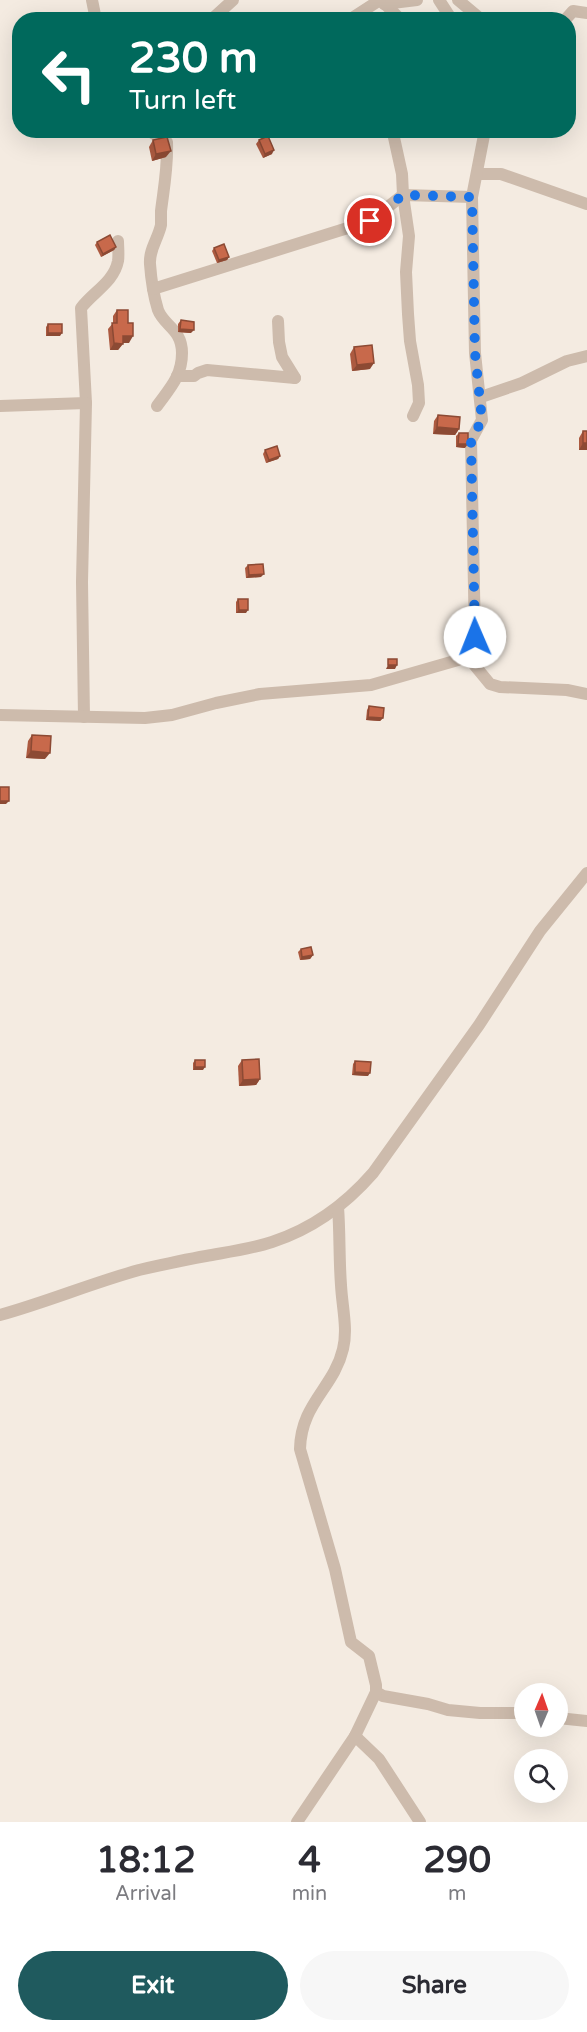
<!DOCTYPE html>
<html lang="en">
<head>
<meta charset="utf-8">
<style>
  :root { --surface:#fff; --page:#f7f7f7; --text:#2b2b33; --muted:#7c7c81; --accent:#1f5a5e }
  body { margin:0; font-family:"Varela Round",sans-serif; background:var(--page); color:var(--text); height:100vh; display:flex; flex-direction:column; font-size:22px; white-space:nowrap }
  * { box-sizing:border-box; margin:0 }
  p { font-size:20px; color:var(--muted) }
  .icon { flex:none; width:33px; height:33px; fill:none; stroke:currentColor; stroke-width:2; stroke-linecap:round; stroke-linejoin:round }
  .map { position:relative; height:1822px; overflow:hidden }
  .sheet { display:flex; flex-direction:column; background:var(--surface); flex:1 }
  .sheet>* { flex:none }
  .hud { position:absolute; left:12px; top:12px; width:564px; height:126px; border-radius:24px; box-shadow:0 6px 24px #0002; background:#00695c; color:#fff; overflow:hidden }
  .needle { width:39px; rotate:2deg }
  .buttons { position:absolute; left:514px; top:1683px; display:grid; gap:12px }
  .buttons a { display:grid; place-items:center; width:54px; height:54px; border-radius:50%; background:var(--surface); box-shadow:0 6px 24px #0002; font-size:30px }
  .pin { position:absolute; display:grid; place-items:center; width:51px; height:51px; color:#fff; margin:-26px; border:3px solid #fff; border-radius:50%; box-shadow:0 2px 6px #0007 }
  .me { position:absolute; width:66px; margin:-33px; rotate:359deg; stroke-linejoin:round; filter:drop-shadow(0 0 4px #0008) }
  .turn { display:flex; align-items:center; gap:21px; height:126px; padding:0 18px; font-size:27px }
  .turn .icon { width:78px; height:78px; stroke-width:2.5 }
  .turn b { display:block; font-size:42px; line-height:51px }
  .eta { display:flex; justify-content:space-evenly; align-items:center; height:102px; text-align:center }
  .eta b { font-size:36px; font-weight:800; line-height:42px }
  .button { display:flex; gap:12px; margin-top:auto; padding:12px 18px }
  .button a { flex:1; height:69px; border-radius:36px; background:var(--accent); color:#fff; font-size:24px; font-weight:800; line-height:69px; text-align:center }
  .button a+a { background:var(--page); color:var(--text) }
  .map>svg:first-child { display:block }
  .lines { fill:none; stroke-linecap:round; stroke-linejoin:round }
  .minor { stroke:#cdbbac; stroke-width:12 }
  .wall { fill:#ac5a40 }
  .shaded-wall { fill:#8c4a34 }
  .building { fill:#c8694b; stroke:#8c4a34; stroke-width:1.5 }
  .route { stroke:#1a73e8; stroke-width:10; stroke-dasharray:0 18 }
</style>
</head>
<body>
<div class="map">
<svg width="587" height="1822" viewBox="0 0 587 1822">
  <rect width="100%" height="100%" fill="#f4ebe1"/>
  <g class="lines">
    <!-- minor -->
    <g class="minor">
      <path d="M92,0L96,20"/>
      <path d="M439,0L452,20"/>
      <path d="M458,0L482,20"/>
      <path d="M382,1L401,20"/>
      <path d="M384,4L417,0"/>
      <path d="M211,20L233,0"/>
      <path d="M349,20L380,0"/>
      <path d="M565,20L573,11L587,13"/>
      <path d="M153,130L154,134L167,142C168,166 164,187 161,211C161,215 161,220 161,225C158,239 149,249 150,264C151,278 154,297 158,310C164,326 182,329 182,353C182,377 169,389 157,406"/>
      <path d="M393,133L402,174L403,195L409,236L406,272L408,314L410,341L418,385L419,403L413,416"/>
      <path d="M477,174H501L587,204"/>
      <path d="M153,289L370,221L403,195L472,197"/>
      <path d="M278,321L279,342L282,357L295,378"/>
      <path d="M177,376H194L198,373L207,370L295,378"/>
      <path d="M481,397L522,383L567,361L587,356"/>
      <path d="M86,403L81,308C93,292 114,282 118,261C119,255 118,247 118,241"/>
      <path d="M0,406L86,403L82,582L84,717"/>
      <path d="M467,656L490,684L500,687L567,690L587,694"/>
      <path d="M0,715L145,718L172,715L216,703L260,694L371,685L458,660L471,652L475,637L471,440L482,420L475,353L472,197L485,130"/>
      <path d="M0,1315C47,1302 92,1283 139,1270C161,1265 183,1260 206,1256C228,1252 251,1249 272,1242C312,1229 346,1204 373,1173L479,1025L540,931L587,873"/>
      <path d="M376,1692L383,1696L428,1704L448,1710L480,1713H525"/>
      <path d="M558,1718L587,1721"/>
      <path d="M355,1736L379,1759L420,1822"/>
      <path d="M297,1822L355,1736L376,1692V1685L369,1656L351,1642L335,1569L300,1449C301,1403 334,1388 343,1349C348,1329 342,1306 341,1285C339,1259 340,1233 338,1207"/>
    </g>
  </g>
  <!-- wall -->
  <g class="wall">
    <path d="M153,140L166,157L152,161L149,147Z"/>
    <path d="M259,140L272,154L263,158L256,144Z"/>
    <path d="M97,242L116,247L114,250L101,257L95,245Z"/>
    <path d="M214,248L229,257L227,260L217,263L212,251Z"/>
    <path d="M117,310L128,323L129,343H123L118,350H110L108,329L113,323V316Z"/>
    <path d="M181,320L191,333L178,332V324Z"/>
    <path d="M48,324L60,336H46V327Z"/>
    <path d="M354,347L370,369L352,371L350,354Z"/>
    <path d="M438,415L459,429L455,435L433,434L434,421Z"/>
    <path d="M583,431L587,450H579V438Z"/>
    <path d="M459,433L465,448L456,447V436Z"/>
    <path d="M265,450L280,456L278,459L266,463L263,454Z"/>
    <path d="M248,565L261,577L246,578L245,568Z"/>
    <path d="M238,599L246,613H236V602Z"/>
    <path d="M369,706L383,718L380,721L366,720L367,710Z"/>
    <path d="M32,735L45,759L26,758L28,741Z"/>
    <path d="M301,949L313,955L310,959L300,960L298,952Z"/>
    <path d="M195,1060L203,1070H193V1063Z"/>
    <path d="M242,1060L260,1079L256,1085L239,1086L238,1066Z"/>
    <path d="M355,1061L368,1076L352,1075L353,1064Z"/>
  </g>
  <!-- shaded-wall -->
  <g class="shaded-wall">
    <path d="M274,150L272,154L263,158L265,154Z"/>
    <path d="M171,151L166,157L152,161L156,154Z"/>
    <path d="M116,247L114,250L101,257L103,254Z"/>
    <path d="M229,257L227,260L217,263L219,260Z"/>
    <path d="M180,329L194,330L191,333L178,332Z"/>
    <path d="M48,333H62L60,336H46Z"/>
    <path d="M123,336H133L129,343H119Z"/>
    <path d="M114,343L123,344L118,350H110Z"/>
    <path d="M374,363L370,369L352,371L357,365Z"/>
    <path d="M437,427L459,429L455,435L433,434Z"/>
    <path d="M583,443H587V450H579Z"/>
    <path d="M458,444H468L465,448L456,447Z"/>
    <path d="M280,456L278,459L266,463L269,460Z"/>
    <path d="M264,574L261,577L246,578L249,575Z"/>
    <path d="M239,610H248L246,613H236Z"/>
    <path d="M388,665H397L395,669H386Z"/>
    <path d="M368,717L383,718L380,721L366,720Z"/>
    <path d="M31,751L50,753L45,759L26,758Z"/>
    <path d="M0,801H9L6,804H0Z"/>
    <path d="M313,955L310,959L300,960L302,957Z"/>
    <path d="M195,1067H205L203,1070H193Z"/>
    <path d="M355,1072L370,1073L368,1076L352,1075Z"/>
    <path d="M260,1079L256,1085L239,1086L243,1080Z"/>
  </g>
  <!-- building -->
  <g class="building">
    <path d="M268,136L274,150L265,154L259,140Z"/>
    <path d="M167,137L171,151L156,154L153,140Z"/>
    <path d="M110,235L116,247L103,254L97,242Z"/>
    <path d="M224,244L229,257L219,260L214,248Z"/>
    <path d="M117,310H128V323H133V336H123V344L114,343L112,323H117Z"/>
    <path d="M181,320L194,322V330L180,329Z"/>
    <rect x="48" y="324" width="14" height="9"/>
    <path d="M372,345L374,363L357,365L354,347Z"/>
    <path d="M438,415L460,417L459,429L437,427Z"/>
    <rect x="583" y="431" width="4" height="12"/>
    <path d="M459,433H468V444H458Z"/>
    <path d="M277,446L280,456L269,460L265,450Z"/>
    <path d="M263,564L264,574L249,575L248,565Z"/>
    <path d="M238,599H248V610H239Z"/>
    <rect x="388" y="659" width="9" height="6"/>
    <path d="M369,706L384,708L383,718L368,717Z"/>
    <path d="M32,735L51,736L50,753L31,751Z"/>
    <rect x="0" y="787" width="9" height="14"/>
    <path d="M311,947L313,955L302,957L301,949Z"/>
    <path d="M259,1059L260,1079L243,1080L242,1060Z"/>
    <rect x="195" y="1060" width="10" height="7"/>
    <path d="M355,1061L371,1062L370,1073L355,1072Z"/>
  </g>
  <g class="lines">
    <!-- route -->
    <path class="route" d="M370,221L403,195L472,197L475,353L482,420L471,440L475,637"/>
  </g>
</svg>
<div class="buttons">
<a><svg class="needle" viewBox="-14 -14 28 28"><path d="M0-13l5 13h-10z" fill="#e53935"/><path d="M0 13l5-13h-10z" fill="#7c7c81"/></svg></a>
<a><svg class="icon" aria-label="search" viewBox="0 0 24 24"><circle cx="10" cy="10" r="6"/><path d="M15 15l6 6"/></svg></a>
</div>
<div class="pin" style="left:370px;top:221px;background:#d93025"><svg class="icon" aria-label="arrive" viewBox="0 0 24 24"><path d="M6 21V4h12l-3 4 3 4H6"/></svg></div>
<svg class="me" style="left:475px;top:637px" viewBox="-20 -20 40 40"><circle r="19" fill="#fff"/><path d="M0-13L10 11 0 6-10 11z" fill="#1a73e8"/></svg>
<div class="hud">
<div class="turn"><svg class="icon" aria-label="left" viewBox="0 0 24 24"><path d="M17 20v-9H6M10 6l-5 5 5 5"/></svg><div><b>230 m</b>Turn left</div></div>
</div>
</div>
<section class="sheet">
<div class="eta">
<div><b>18:12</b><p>Arrival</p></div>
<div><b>4</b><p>min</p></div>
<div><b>290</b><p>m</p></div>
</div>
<div class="button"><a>Exit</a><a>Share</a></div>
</section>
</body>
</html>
